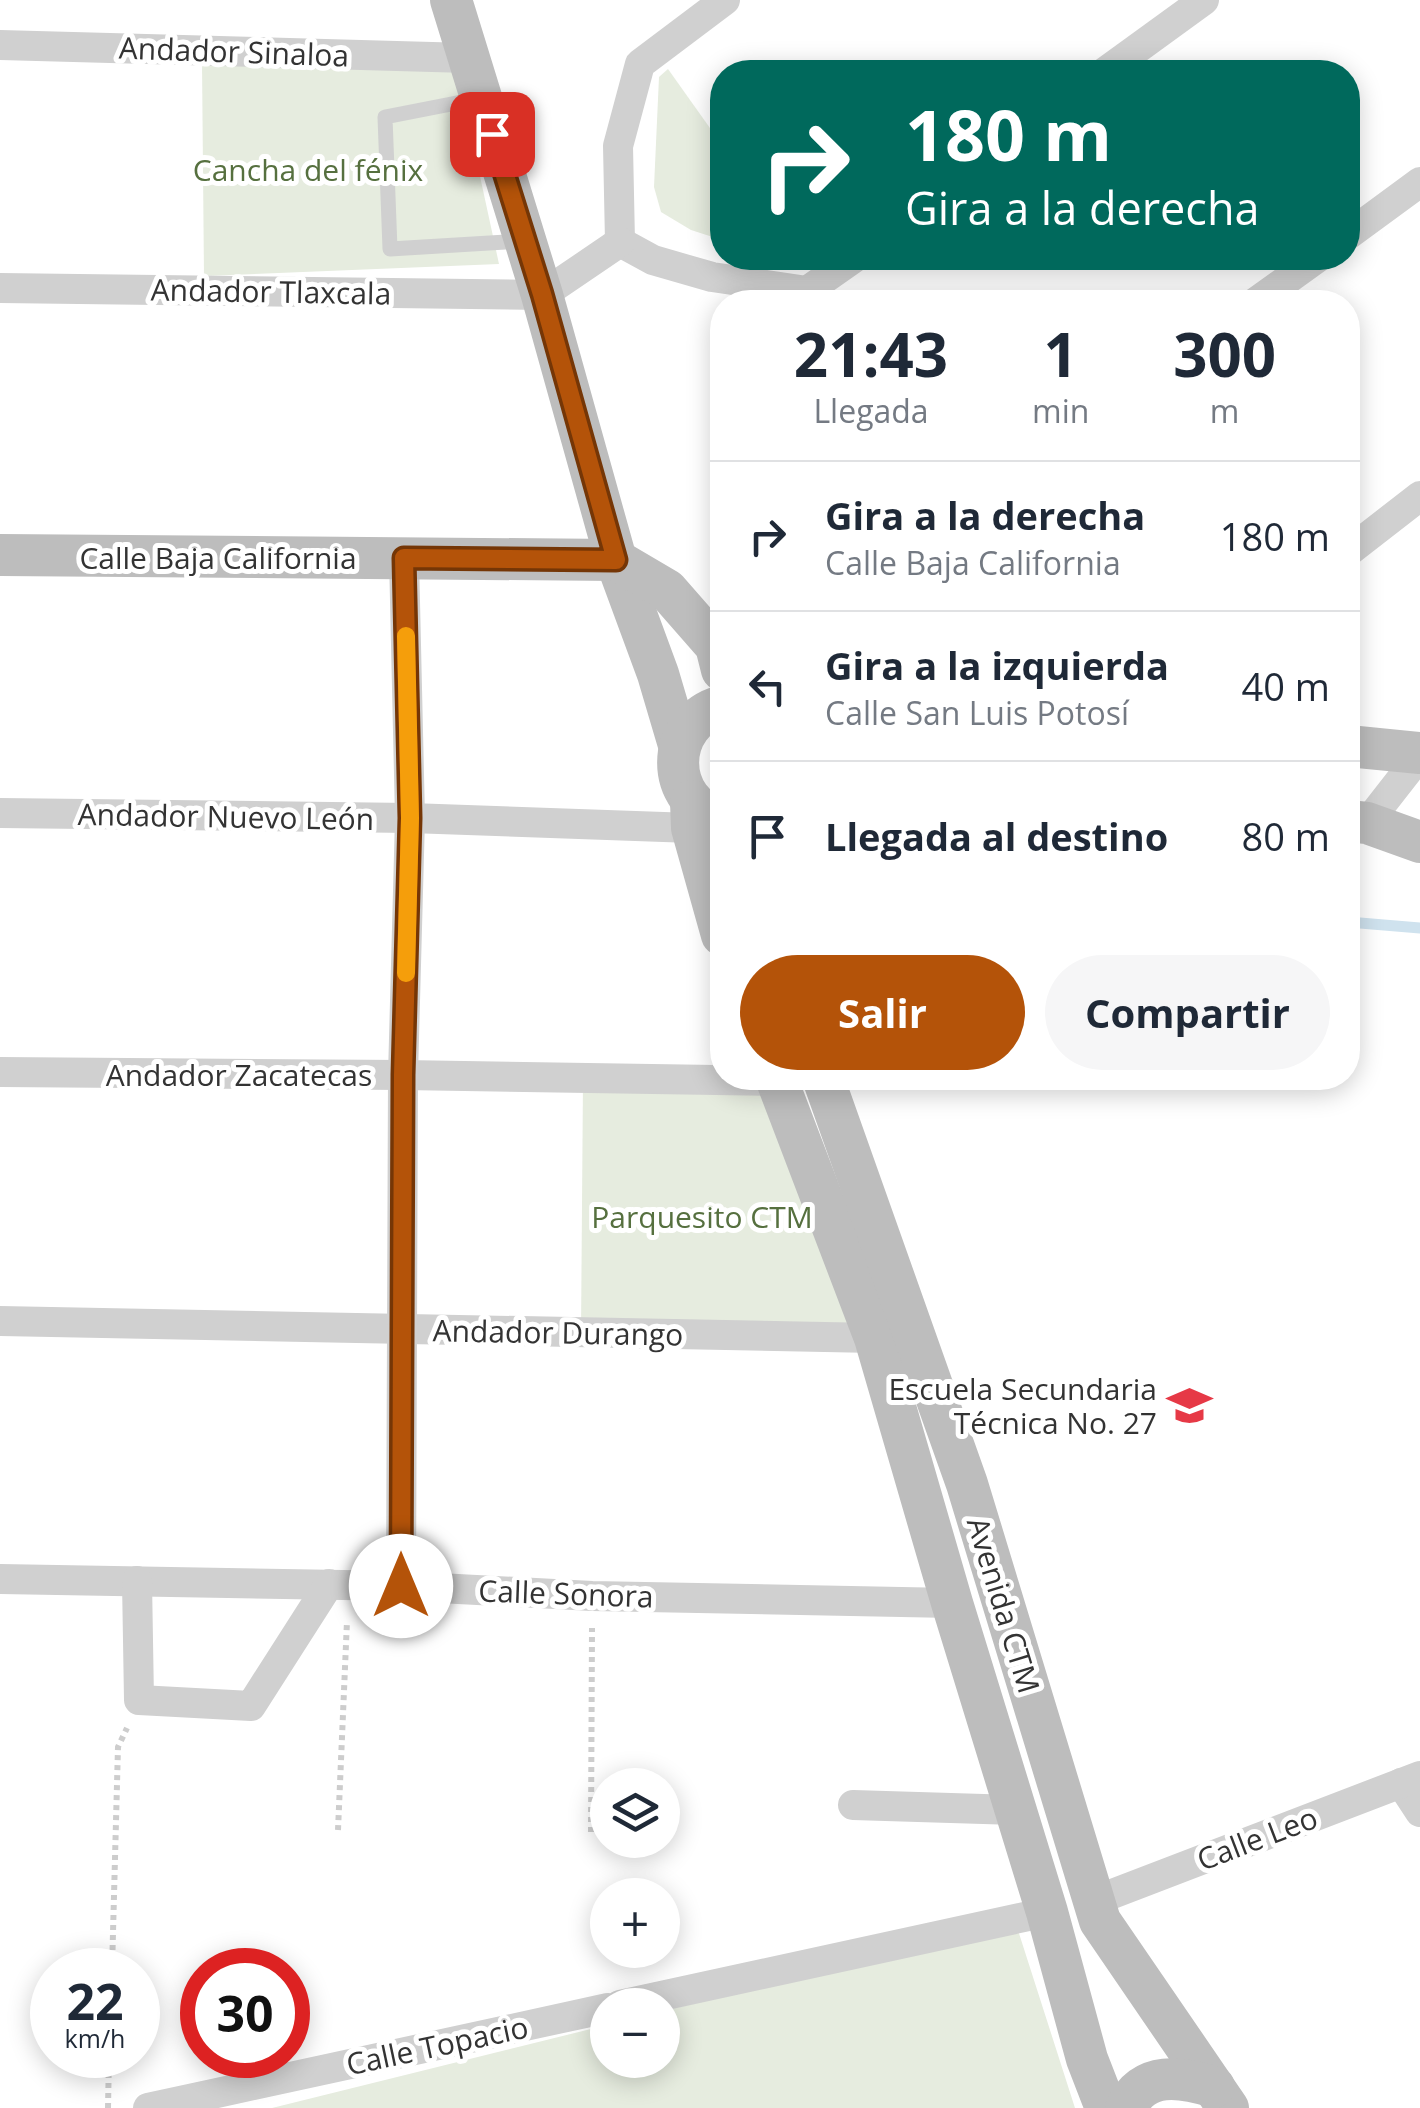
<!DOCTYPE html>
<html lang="es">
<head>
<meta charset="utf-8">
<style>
  :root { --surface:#fff; --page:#f6f6f7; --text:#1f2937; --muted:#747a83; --line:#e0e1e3; --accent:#b45309 }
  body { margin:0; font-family:"Open Sans",sans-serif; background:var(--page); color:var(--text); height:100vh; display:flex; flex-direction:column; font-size:38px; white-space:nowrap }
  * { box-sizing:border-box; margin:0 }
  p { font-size:32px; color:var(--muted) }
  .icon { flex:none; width:55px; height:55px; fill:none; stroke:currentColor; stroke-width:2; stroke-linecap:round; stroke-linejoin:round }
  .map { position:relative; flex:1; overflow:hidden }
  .drawer { position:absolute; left:710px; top:290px; width:650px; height:800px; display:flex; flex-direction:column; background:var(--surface); border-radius:40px; box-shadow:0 5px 25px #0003 }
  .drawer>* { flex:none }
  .guide { position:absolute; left:710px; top:60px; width:650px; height:210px; border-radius:40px; box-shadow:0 5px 25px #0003; background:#00695c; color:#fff; overflow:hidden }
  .buttons { position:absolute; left:590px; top:1768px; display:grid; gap:20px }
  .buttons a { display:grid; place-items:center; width:90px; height:90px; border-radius:50%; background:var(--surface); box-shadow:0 5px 25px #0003; font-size:50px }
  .speed { position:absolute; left:30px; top:1948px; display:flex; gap:20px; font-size:50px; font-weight:700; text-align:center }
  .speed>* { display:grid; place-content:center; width:130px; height:130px; border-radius:50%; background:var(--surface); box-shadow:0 5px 25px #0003; line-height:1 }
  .speed small { font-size:25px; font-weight:400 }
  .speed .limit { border:15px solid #d22; background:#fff; color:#111 }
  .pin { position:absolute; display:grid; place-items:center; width:85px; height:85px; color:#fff; margin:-42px; border-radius:20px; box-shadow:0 5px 15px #0006 }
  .me { position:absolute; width:110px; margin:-55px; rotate:0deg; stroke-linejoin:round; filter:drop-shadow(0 0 8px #0008) }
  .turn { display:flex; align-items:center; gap:35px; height:210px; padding:0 30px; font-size:45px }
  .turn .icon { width:130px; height:130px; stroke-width:2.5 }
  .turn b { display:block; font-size:70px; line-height:85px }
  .eta { display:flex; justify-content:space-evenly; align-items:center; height:170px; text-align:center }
  .eta b { font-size:60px; font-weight:700; line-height:70px }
  .action { display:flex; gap:20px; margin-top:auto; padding:20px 30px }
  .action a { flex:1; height:115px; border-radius:60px; background:var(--accent); color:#fff; font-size:40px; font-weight:700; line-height:115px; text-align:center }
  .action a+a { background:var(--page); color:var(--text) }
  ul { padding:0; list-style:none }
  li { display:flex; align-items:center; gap:30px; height:150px; padding:0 30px; border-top:2px solid var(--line) }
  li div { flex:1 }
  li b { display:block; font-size:38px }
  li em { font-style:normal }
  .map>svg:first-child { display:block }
  .green { fill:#e6ecdf }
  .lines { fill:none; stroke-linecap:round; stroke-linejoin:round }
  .stream { stroke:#cfe2ee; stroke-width:11 }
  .path { stroke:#cdcdcd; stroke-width:6; stroke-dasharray:5 5; stroke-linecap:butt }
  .lane { stroke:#d0d0d0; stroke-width:15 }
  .street { stroke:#d0d0d0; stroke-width:30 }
  .secondary { stroke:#bdbdbd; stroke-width:42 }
  .route-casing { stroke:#753606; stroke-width:25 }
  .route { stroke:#b45309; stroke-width:18 }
  .slow { stroke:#f59e0b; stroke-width:18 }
  .labels { text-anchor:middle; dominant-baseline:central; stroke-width:10; stroke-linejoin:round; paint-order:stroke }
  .street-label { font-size:30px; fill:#333; stroke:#fff }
  .park-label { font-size:30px; fill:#56703f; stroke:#fff }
  .poi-label { font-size:30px; fill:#333; stroke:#fff; text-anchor:end }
</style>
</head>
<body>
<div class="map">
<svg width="1420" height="2108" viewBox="0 0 1420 2108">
  <rect width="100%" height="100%" fill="#fff"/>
  <!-- green -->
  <g class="green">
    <path d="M202,63L457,70L499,264L204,276Z"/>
    <path d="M668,69L722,145V240L691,230L661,212L654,187L659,77Z"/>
    <path d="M583,1079L777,1081L875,1338L581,1333Z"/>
    <path d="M1016,1924L1075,2108H272L607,2025L608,2060H662L663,2011Z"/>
  </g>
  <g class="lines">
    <!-- stream -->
    <path class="stream" d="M1348,922L1420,928"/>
    <!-- path -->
    <g class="path">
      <path d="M338,1830L347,1621"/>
      <path d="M591,1832L592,1628"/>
      <path d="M112,1970L118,1747L127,1728"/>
      <path d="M108,2108L109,2055"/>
    </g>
    <!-- lane -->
    <path class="lane" d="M477,99L385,117L390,249L521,241"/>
    <!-- street -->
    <g class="street">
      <path d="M0,45L468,58"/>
      <path d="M1105,72L1204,0"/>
      <path d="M1348,235L1420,182"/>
      <path d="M620,242L618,146L640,64L725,0"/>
      <path d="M620,242L653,260L712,277L807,291L854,258"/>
      <path d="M0,288L542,295L620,242"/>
      <path d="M1256,302L1317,258"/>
      <path d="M1348,552L1420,496"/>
      <path d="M0,813L410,818L692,828"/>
      <path d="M1367,823L1420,755"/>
      <path d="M0,1072L403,1075L777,1081"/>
      <path d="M0,1321L875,1338"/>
      <path d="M0,1579L401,1586L592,1596L952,1603"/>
      <path d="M137,1581L139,1700L251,1706L329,1584"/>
      <path d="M401,1586L403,1075L410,818L404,558"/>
      <path d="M1401,1783L1420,1812"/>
      <path d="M853,1805L1016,1810"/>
      <path d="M1094,1901L1420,1776"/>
      <path d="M620,2005L1047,1912"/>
      <path d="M148,2108L608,2008"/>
    </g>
    <!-- secondary -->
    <g class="secondary">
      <path d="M451,0L542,295L616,560L658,674L679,745"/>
      <path d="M0,555L616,560L667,590L716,646L722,670"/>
      <path d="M722,706C664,722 663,803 722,819"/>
      <path d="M1348,746L1420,753"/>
      <path d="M691,801L692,828L722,935"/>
      <path d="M1348,821L1367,823L1420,842"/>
      <path d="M776,1078L875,1338L952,1603L1047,1912L1087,2059L1106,2108"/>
      <path d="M823,1078L967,1484L1100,1921L1228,2108"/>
      <path d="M1126,2108C1144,2070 1181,2077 1214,2087"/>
    </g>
  </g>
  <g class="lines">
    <defs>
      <path id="route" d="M401,1586L403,1075L410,818L404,558L616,560L542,294L492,134"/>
    </defs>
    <!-- route casing -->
    <use href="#route" class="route-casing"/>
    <!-- route -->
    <use href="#route" class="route"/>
    <!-- slow -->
    <path class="slow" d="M406,973L410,818L406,636"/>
  </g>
  <!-- icons -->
  <defs>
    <symbol id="school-bare" viewBox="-9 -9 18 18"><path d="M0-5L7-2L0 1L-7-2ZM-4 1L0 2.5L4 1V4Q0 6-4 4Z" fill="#e63946" stroke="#fff" stroke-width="2.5" paint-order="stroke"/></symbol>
  </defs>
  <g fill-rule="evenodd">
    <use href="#school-bare" x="1158" y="1374" width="63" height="63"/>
  </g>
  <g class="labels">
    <!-- street labels -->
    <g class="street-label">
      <text transform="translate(234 51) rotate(2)">Andador Sinaloa</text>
      <text transform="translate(271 291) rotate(1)">Andador Tlaxcala</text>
      <text x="218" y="557">Calle Baja California</text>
      <text transform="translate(226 816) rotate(1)">Andador Nuevo León</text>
      <text x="239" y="1074">Andador Zacatecas</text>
      <text transform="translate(558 1332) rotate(1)">Andador Durango</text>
      <text transform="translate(566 1593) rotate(2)">Calle Sonora</text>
      <text transform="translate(1004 1605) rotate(73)">Avenida CTM</text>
      <text transform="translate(1257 1838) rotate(-21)">Calle Leo</text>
      <text transform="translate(437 2045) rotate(-12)">Calle Topacio</text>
    </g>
    <!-- park labels -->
    <g class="park-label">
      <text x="308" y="169">Cancha del fénix</text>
      <text x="702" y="1216">Parquesito CTM</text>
    </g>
    <!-- poi labels -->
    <g class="poi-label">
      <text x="1157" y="1388">Escuela Secundaria<tspan x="1157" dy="34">Técnica No. 27</tspan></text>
    </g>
  </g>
</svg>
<div class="buttons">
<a><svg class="icon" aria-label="layers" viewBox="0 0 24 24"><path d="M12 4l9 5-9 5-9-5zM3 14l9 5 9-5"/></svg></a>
<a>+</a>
<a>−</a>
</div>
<div class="speed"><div>22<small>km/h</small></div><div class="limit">30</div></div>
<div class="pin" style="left:492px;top:134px;background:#d93025"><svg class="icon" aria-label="arrive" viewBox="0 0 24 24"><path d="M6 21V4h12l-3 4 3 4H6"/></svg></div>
<svg class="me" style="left:401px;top:1586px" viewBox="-20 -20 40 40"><circle r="19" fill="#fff"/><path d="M0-13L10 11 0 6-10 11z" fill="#b45309"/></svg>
<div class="guide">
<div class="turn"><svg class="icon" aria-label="right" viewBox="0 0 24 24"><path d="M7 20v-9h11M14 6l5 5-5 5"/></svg><div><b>180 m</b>Gira a la derecha</div></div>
</div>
<section class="drawer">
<div class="eta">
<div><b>21:43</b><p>Llegada</p></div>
<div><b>1</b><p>min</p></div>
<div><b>300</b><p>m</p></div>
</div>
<ul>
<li><svg class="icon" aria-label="right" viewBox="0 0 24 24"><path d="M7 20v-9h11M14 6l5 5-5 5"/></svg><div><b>Gira a la derecha</b><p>Calle Baja California</p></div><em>180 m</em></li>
<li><svg class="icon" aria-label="left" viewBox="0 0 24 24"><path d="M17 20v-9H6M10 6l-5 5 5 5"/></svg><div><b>Gira a la izquierda</b><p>Calle San Luis Potosí</p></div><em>40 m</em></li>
<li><svg class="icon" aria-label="arrive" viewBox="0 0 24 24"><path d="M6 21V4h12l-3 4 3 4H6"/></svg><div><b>Llegada al destino</b></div><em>80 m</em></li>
</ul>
<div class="action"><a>Salir</a><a>Compartir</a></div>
</section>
</div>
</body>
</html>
